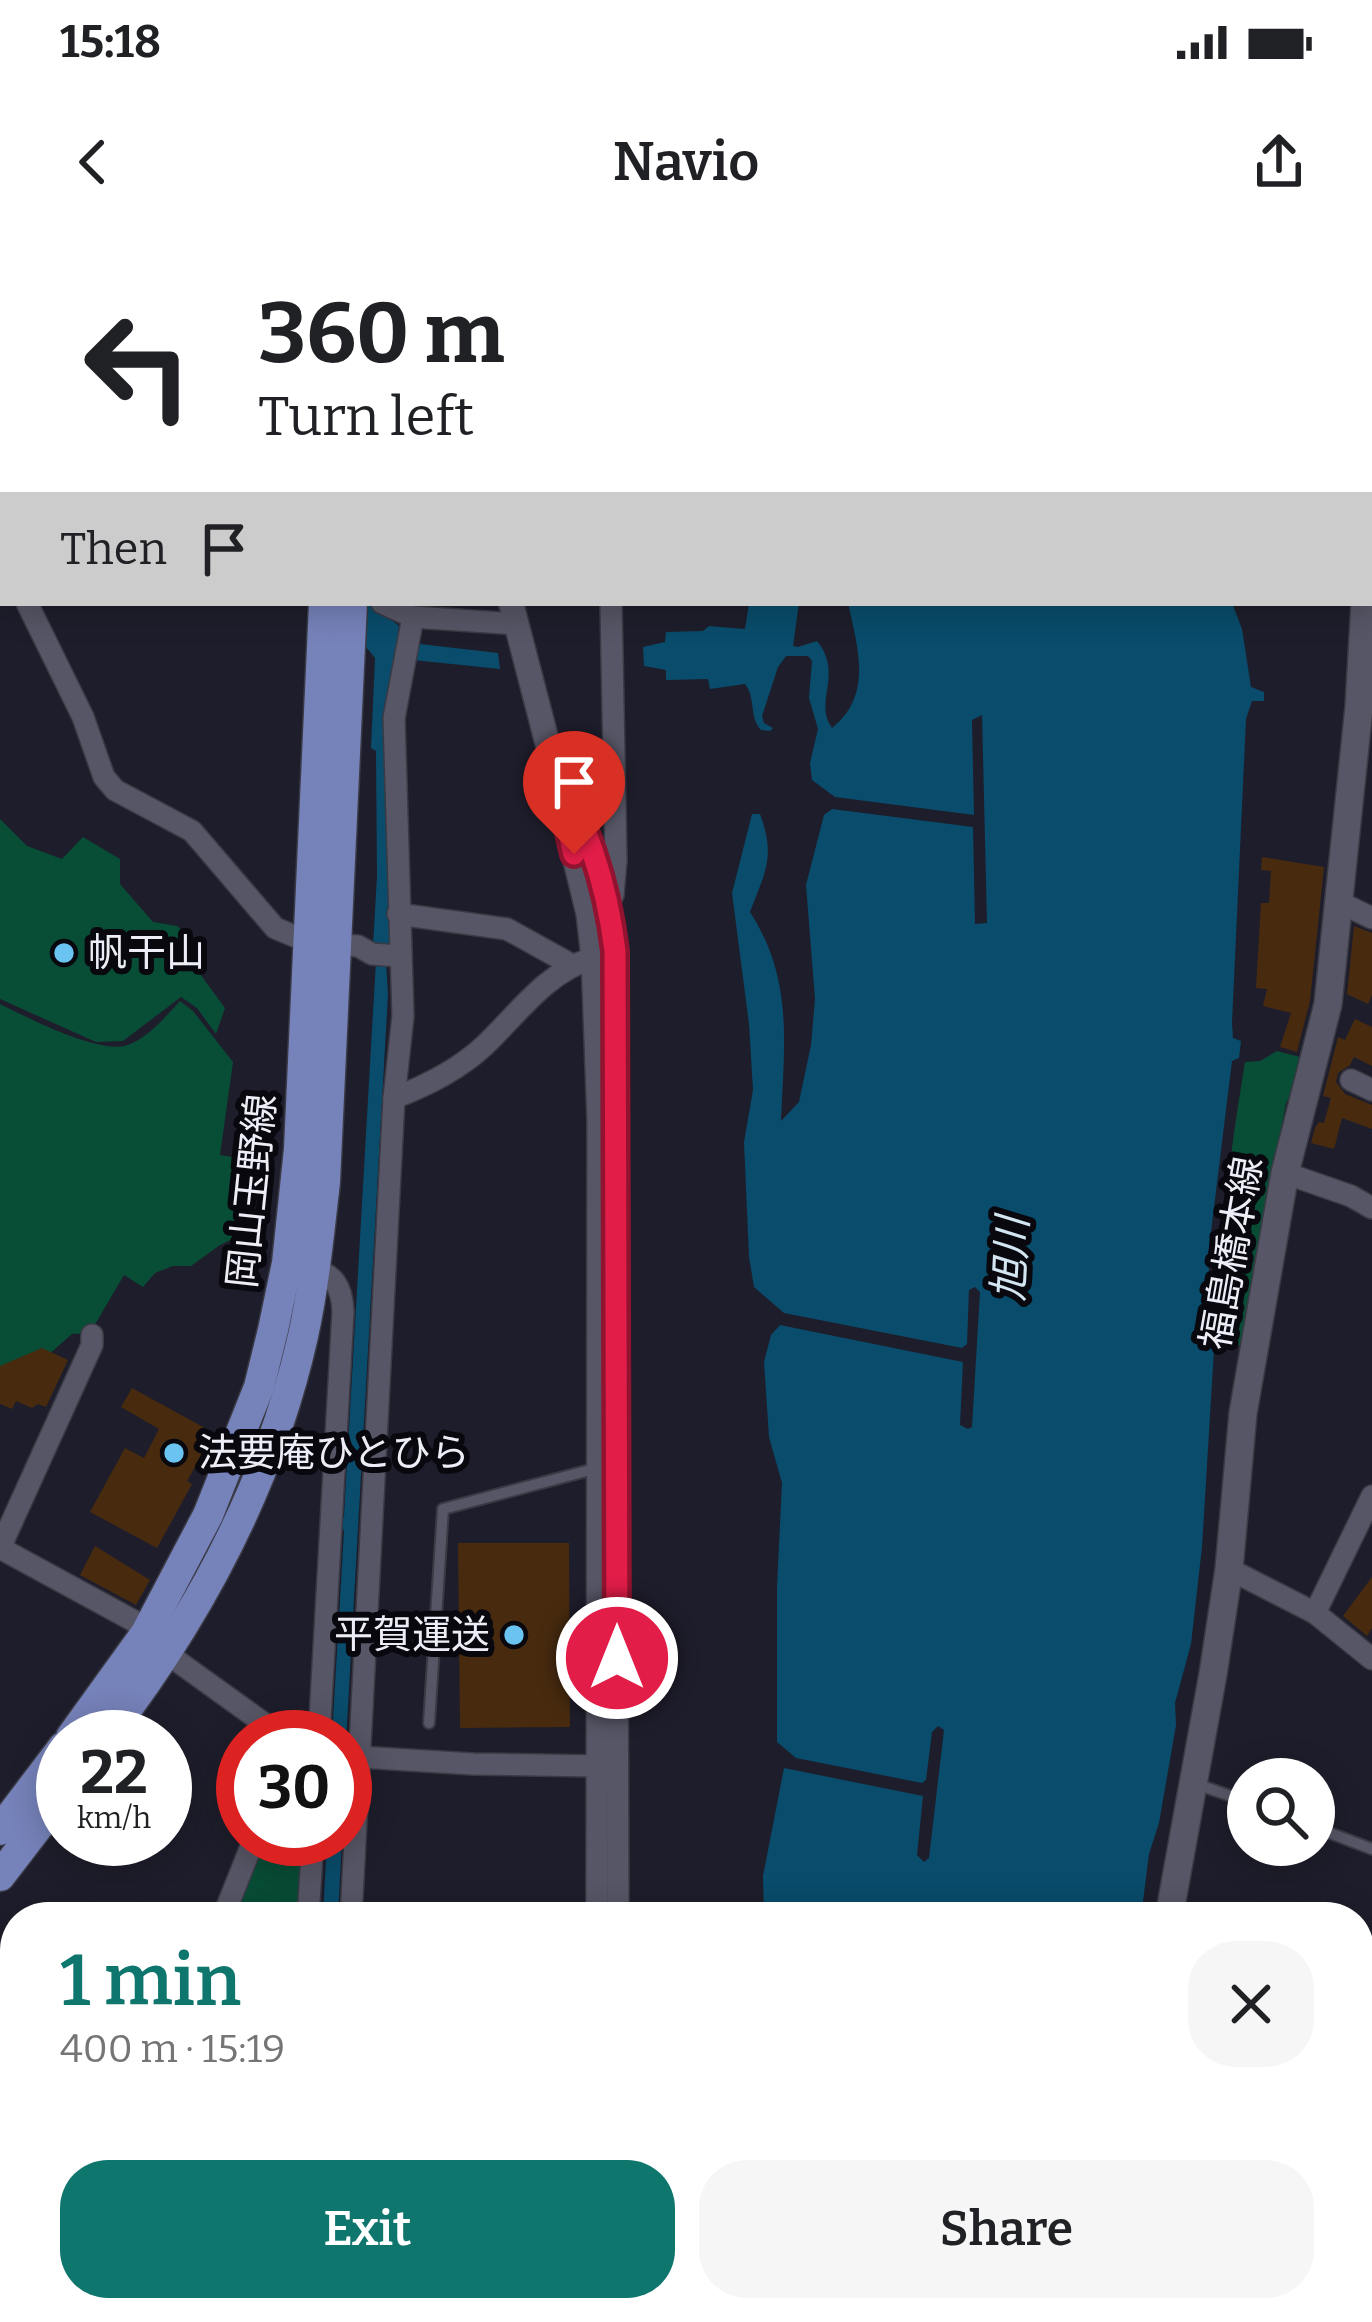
<!DOCTYPE html>
<html lang="en">
<head>
<meta charset="utf-8">
<style>
  :root { --surface:#fff; --page:#f6f6f6; --text:#202124; --muted:#757577; --accent:#0f766e }
  body { margin:0; font-family:Bitter,"Noto Sans JP",serif; background:var(--page); color:var(--text); height:100vh; display:flex; flex-direction:column; font-size:45px; white-space:nowrap }
  * { box-sizing:border-box; margin:0 }
  p { font-size:39px; color:var(--muted) }
  .icon { flex:none; width:66px; height:66px; fill:none; stroke:currentColor; stroke-width:2; stroke-linecap:round; stroke-linejoin:round }
  .map { position:relative; flex:1; overflow:hidden }
  .drawer { position:absolute; left:0px; top:1662px; width:1374px; height:420px; display:flex; flex-direction:column; background:var(--surface); border-radius:48px 48px 0 0; box-shadow:0 6px 30px #0003 }
  .drawer>* { flex:none }
  .guide { position:absolute; left:0px; top:0px; width:1374px; height:366px; box-shadow:0 6px 30px #0003; background:#fff; color:var(--text); overflow:hidden }
  .fabs { position:absolute; left:1227px; top:1518px; display:grid; gap:24px }
  .fabs a { display:grid; place-items:center; width:108px; height:108px; border-radius:50%; background:var(--surface); box-shadow:0 6px 30px #0003; font-size:60px }
  .speed { position:absolute; left:36px; top:1470px; display:flex; gap:24px; font-size:60px; font-weight:700; text-align:center }
  .speed>* { display:grid; place-content:center; width:156px; height:156px; border-radius:50%; background:var(--surface); box-shadow:0 6px 30px #0003; line-height:1 }
  .speed small { font-size:30px; font-weight:400 }
  .speed .limit { border:18px solid #d22; background:#fff; color:#111 }
  .pin { position:absolute; display:grid; place-items:center; width:102px; height:102px; color:#fff; margin:-123px -51px; border-radius:50% 50% 50% 0; rotate:-45deg; box-shadow:0 0 12px #0007 }
  .pin .icon { rotate:45deg }
  .me { position:absolute; width:132px; margin:-66px; rotate:0deg; stroke-linejoin:round; filter:drop-shadow(0 0 9px #0008) }
  .turn { display:flex; align-items:center; gap:42px; height:252px; padding:0 60px; font-size:54px }
  .turn .icon { width:156px; height:156px; stroke-width:2.5 }
  .turn b { display:block; font-size:84px; line-height:102px }
  .then { display:flex; align-items:center; height:114px; padding:0 60px; background:#0003; gap:24px; font-size:45px }
  .round { display:grid; place-items:center; flex:none; width:126px; height:126px; border-radius:48px; background:var(--page) }
  .summary { display:flex; align-items:center; justify-content:space-between; height:204px; padding:0 60px }
  h1 { font-size:72px; font-weight:600; line-height:90px; color:var(--accent) }
  .cta { display:flex; gap:24px; margin-top:auto; padding:24px 60px }
  .cta a { flex:1; height:138px; border-radius:48px; background:var(--accent); color:#fff; font-size:48px; font-weight:600; line-height:138px; text-align:center }
  .cta a+a { background:var(--page); color:var(--text) }
  .status { display:flex; justify-content:space-between; align-items:center; height:84px; padding:0 60px; background:var(--surface); direction:ltr }
  .status svg { height:33px; fill:currentColor }
  header { display:flex; justify-content:space-between; align-items:center; height:156px; padding:0 60px; background:var(--surface); font-size:54px; font-weight:600 }
  .map>svg:first-child { display:block }
  .green { fill:#084d36 }
  .water { fill:#094c6b }
  .building { fill:#482b0f }
  .lines { fill:none; stroke-linecap:round; stroke-linejoin:round }
  .service-casing { stroke:#3a3a45; stroke-width:14 }
  .minor-casing { stroke:#3a3a45; stroke-width:24 }
  .tertiary-casing { stroke:#3a3a45; stroke-width:27 }
  .secondary-casing { stroke:#3a3a45; stroke-width:30 }
  .primary-casing { stroke:#3a3a45; stroke-width:33 }
  .service { stroke:#565666; stroke-width:10 }
  .minor { stroke:#565666; stroke-width:21 }
  .tertiary { stroke:#565666; stroke-width:24 }
  .secondary { stroke:#565666; stroke-width:27 }
  .primary { stroke:#7682ba; stroke-width:30 }
  .route-casing { stroke:#92132f; stroke-width:30 }
  .route { stroke:#e11d48; stroke-width:21 }
  .poi-dot { fill:#6ac3f1; stroke:#08080e; stroke-width:4.5 }
  .labels { text-anchor:middle; dominant-baseline:central; stroke-width:12; stroke-linejoin:round; paint-order:stroke }
  .poi-label { font-size:39px; fill:#ededf7; stroke:#08080e; text-anchor:start }
  .street-label { font-size:39px; fill:#ededf7; stroke:#08080e }
  .water-label { font-size:42px; font-style:italic; fill:#d2e5f1; stroke:#08080e }
</style>
</head>
<body>
<div class="status"><b>15:18</b><svg viewBox="0 0 49 12"><path d="M0 12V9h3v3zM5 12V6h3v6zM10 12V3h3v9zM15 12V0h3v12zM26 1h20v11H26zM47 4h2v5h-2z"/></svg></div>
<header><svg class="icon" aria-label="back" viewBox="0 0 24 24"><path d="M15 5l-7 7 7 7"/></svg>Navio<svg class="icon" aria-label="share" viewBox="0 0 24 24"><path d="M12 15V3M7 8l5-5 5 5M5 13v7h14v-7"/></svg></header>
<div class="map">
<svg width="1372" height="2082" viewBox="0 0 1372 2082">
  <rect width="100%" height="100%" fill="#1e1d2b"/>
  <!-- green -->
  <g class="green">
    <path d="M0,579L27,606L62,619L83,597L120,619V644L153,682L177,686L195,701L200,734L225,768L216,794L197,768L181,757L123,801L96,802L0,759Z"/>
    <path d="M180,761L193,771L233,822L220,915L237,918V943L247,949L244,966L260,986L220,1005L191,1026H173L155,1033L143,1047L124,1035L90,1093L72,1094L46,1117L0,1137V764C28,778 100,815 128,805C149,797 165,777 180,761Z"/>
    <path d="M1277,811L1312,820L1286,863L1242,1106L1229,1103C1215,1010 1230,914 1245,822L1260,821Z"/>
    <path d="M260,1599H306L300,1675L230,1670Z"/>
    <path d="M1359,1717L1372,1723V1832L1359,1825Z"/>
    <path d="M1359,1830L1372,1836V1964L1359,1991Z"/>
    <path d="M1236,2067H1322L1315,2082H1235Z"/>
  </g>
  <!-- water -->
  <g class="water">
    <path d="M692,0H1240V3H693Z"/>
    <path d="M330,363H370L399,386L398,394L420,404L498,413L500,429L394,418L388,474L392,707L386,721L388,754L346,1502L350,1523L345,1532V1497H332L344,1291L340,1284L344,1276L376,720L373,705L377,636L376,511L371,508L375,418Z"/>
    <path d="M749,363H799L793,406L798,407L817,401C844,434 813,463 832,488C873,455 858,409 848,363H1232L1242,389L1251,447L1264,452V461H1252L1246,479L1232,783L1233,798L1241,801L1239,818L1232,821L1208,1016L1214,1110L1202,1307L1191,1404L1175,1463L1176,1485L1159,1583L1149,1614L1141,1677H764L763,1636L784,1528L923,1556L917,1615L924,1622L929,1618L944,1490L938,1486L932,1492L926,1540L922,1543L796,1518L777,1502V1347L782,1243L769,1197L764,1122L771,1095L780,1085L963,1122L960,1185L968,1189L972,1187L980,1052L975,1047L969,1050L967,1104L962,1108L784,1073L754,1047L749,1017L744,902L753,850L749,784L732,653L752,574H760C776,617 765,632 750,672C794,740 784,805 781,881L799,862L811,805L815,759L806,645L824,575L832,569L973,587L975,684L987,683L982,475L972,480L974,575L835,557L812,540L810,523L818,489L809,458L812,421L808,416H786L778,427L762,476L764,483L773,488L770,491L761,490C749,477 756,458 745,444L710,449L708,439L666,440V430L644,426L643,407L665,402L666,392L703,391L709,386L745,389Z"/>
    <path d="M327,1599H342L338,1677H323Z"/>
    <path d="M714,2067H831L828,2082H706Z"/>
    <path d="M850,2067H1110V2081L846,2082Z"/>
  </g>
  <!-- building -->
  <g class="building">
    <path d="M1262,617L1324,627L1310,761L1297,812L1280,807L1291,773L1263,766L1267,749L1256,748L1261,663H1269L1271,631L1261,630Z"/>
    <path d="M1354,686L1372,693V755L1368,764L1347,754Z"/>
    <path d="M1355,779L1372,787V826L1354,817L1350,825L1338,833L1336,842L1345,854L1372,865V889L1342,878L1334,909L1311,903L1315,888L1319,882L1324,883L1331,858L1323,856L1338,797L1345,800Z"/>
    <path d="M42,1108L68,1120L46,1167L38,1164L32,1168L16,1161L12,1169L0,1164V1126Z"/>
    <path d="M132,1148L214,1193L187,1241L192,1244L157,1308L90,1272L125,1208L144,1218L159,1189L121,1167Z"/>
    <path d="M458,1303H569L570,1487L460,1488Z"/>
    <path d="M95,1306L150,1340L136,1365L80,1335Z"/>
    <path d="M1372,1337V1388L1367,1396L1343,1376Z"/>
    <path d="M1359,2027L1372,2033V2082H1324L1332,2067H1359Z"/>
    <path d="M44,2067H60L87,2082H35Z"/>
    <path d="M372,2067H438L430,2082H380Z"/>
  </g>
  <g class="lines">
    <defs>
      <g id="service">
        <path d="M119,3L122,0"/>
        <path d="M0,26L3,27"/>
        <path d="M429,1483L443,1269L594,1229"/>
        <path d="M1196,1544L1248,1562"/>
        <path d="M1314,1587L1372,1609"/>
      </g>
      <g id="minor">
        <path d="M588,0V3"/>
        <path d="M0,60L3,62"/>
        <path d="M0,306L3,312"/>
        <path d="M27,363L83,477L104,537L115,550L192,591L275,688L311,703L358,706L372,714L399,716"/>
        <path d="M382,363L413,377L517,384"/>
        <path d="M611,363L616,620L613,655"/>
        <path d="M551,517C585,584 606,636 615,711L618,1677"/>
        <path d="M556,548L587,674L592,718L598,881L597,1677"/>
        <path d="M1339,662L1372,678"/>
        <path d="M398,674L507,689L572,725"/>
        <path d="M1351,840L1372,850"/>
        <path d="M394,858C426,846 458,830 484,806C520,772 543,735 592,718"/>
        <path d="M1285,933L1351,956L1372,968"/>
        <path d="M307,1027C334,1033 342,1046 343,1072L319,1497"/>
        <path d="M92,1095V1105L0,1308L134,1381L180,1423L283,1497"/>
        <path d="M1229,1329L1315,1373L1372,1419"/>
        <path d="M1315,1373L1372,1256"/>
        <path d="M360,1517L473,1524L596,1526"/>
        <path d="M223,1677L254,1599"/>
        <path d="M308,1677L313,1599"/>
        <path d="M351,1677L394,858L403,776L394,478L413,377"/>
        <path d="M0,1824L15,1806"/>
        <path d="M0,1845L15,1856"/>
        <path d="M1198,2067L1203,2082"/>
        <path d="M7,2082L15,2067"/>
        <path d="M284,2082L285,2067"/>
        <path d="M327,2082L328,2067"/>
        <path d="M584,2082L586,2067"/>
        <path d="M602,2082L605,2067"/>
      </g>
      <g id="tertiary">
        <path d="M410,0L411,3"/>
        <path d="M511,363L551,517"/>
      </g>
      <g id="secondary">
        <path d="M1371,269L1372,252"/>
        <path d="M1169,1677L1213,1434L1229,1329L1243,1173L1285,933L1328,764L1359,467L1365,363"/>
        <path d="M1144,2082L1145,2067"/>
      </g>
      <g id="primary">
        <path d="M201,0L203,3"/>
        <path d="M232,0L233,3"/>
        <path d="M71,1497L146,1393L208,1275L259,1147L273,1090L287,1023L299,909L324,363"/>
        <path d="M106,1497C197,1379 270,1243 303,1096C314,1046 319,994 325,942L352,363"/>
        <path d="M0,1590L63,1507"/>
        <path d="M0,1636L63,1554"/>
      </g>
    </defs>
    <!-- service casing -->
    <use href="#service" class="service-casing"/>
    <!-- minor casing -->
    <use href="#minor" class="minor-casing"/>
    <!-- tertiary casing -->
    <use href="#tertiary" class="tertiary-casing"/>
    <!-- secondary casing -->
    <use href="#secondary" class="secondary-casing"/>
    <!-- primary casing -->
    <use href="#primary" class="primary-casing"/>
    <!-- service -->
    <use href="#service" class="service"/>
    <!-- minor -->
    <use href="#minor" class="minor"/>
    <!-- tertiary -->
    <use href="#tertiary" class="tertiary"/>
    <!-- secondary -->
    <use href="#secondary" class="secondary"/>
    <!-- primary -->
    <use href="#primary" class="primary"/>
  </g>
  <g class="lines">
    <defs>
      <path id="route" d="M574,614L551,517C585,584 606,636 615,711L617,1418"/>
    </defs>
    <!-- route casing -->
    <use href="#route" class="route-casing"/>
    <!-- route -->
    <use href="#route" class="route"/>
  </g>
  <!-- markers -->
  <g class="poi-dot">
    <circle cx="64" cy="713" r="12"/>
    <circle cx="174" cy="1213" r="12"/>
    <circle cx="514" cy="1395" r="12"/>
  </g>
  <g class="labels">
    <!-- poi labels -->
    <g class="poi-label">
      <text x="88" y="713">帆干山</text>
      <text x="198" y="1213">法要庵ひとひら</text>
      <text x="490" y="1395" text-anchor="end">平賀運送</text>
    </g>
    <!-- street labels -->
    <g class="street-label">
      <text transform="translate(252 951) rotate(-84)">岡山玉野線</text>
      <text transform="translate(1232 1013) rotate(-80)">福島橋本線</text>
    </g>
    <!-- water labels -->
    <g class="water-label">
      <text transform="translate(1011 1019) rotate(-87)">旭川</text>
    </g>
  </g>
</svg>
<div class="fabs">
<a><svg class="icon" aria-label="search" viewBox="0 0 24 24"><circle cx="10" cy="10" r="6"/><path d="M15 15l6 6"/></svg></a>
</div>
<div class="speed"><div>22<small>km/h</small></div><div class="limit">30</div></div>
<div class="pin" style="left:574px;top:614px;background:#d93025"><svg class="icon" aria-label="arrive" viewBox="0 0 24 24"><path d="M6 21V4h12l-3 4 3 4H6"/></svg></div>
<svg class="me" style="left:617px;top:1418px" viewBox="-20 -20 40 40"><circle r="17" fill="#e11d48" stroke="#fff" stroke-width="3"/><path d="M0-11L8 9 0 5-8 9z" fill="#fff"/></svg>
<div class="guide">
<div class="turn"><svg class="icon" aria-label="left" viewBox="0 0 24 24"><path d="M17 20v-9H6M10 6l-5 5 5 5"/></svg><div><b>360 m</b>Turn left</div></div>
<div class="then">Then<svg class="icon" aria-label="arrive" viewBox="0 0 24 24"><path d="M6 21V4h12l-3 4 3 4H6"/></svg></div>
</div>
<section class="drawer">
<div class="summary"><div><h1>1 min</h1><p>400 m · 15:19</p></div><a class="round"><svg class="icon" aria-label="close" viewBox="0 0 24 24"><path d="M6 6l12 12M18 6L6 18"/></svg></a></div>
<div class="cta"><a>Exit</a><a>Share</a></div>
</section>
</div>
</body>
</html>
